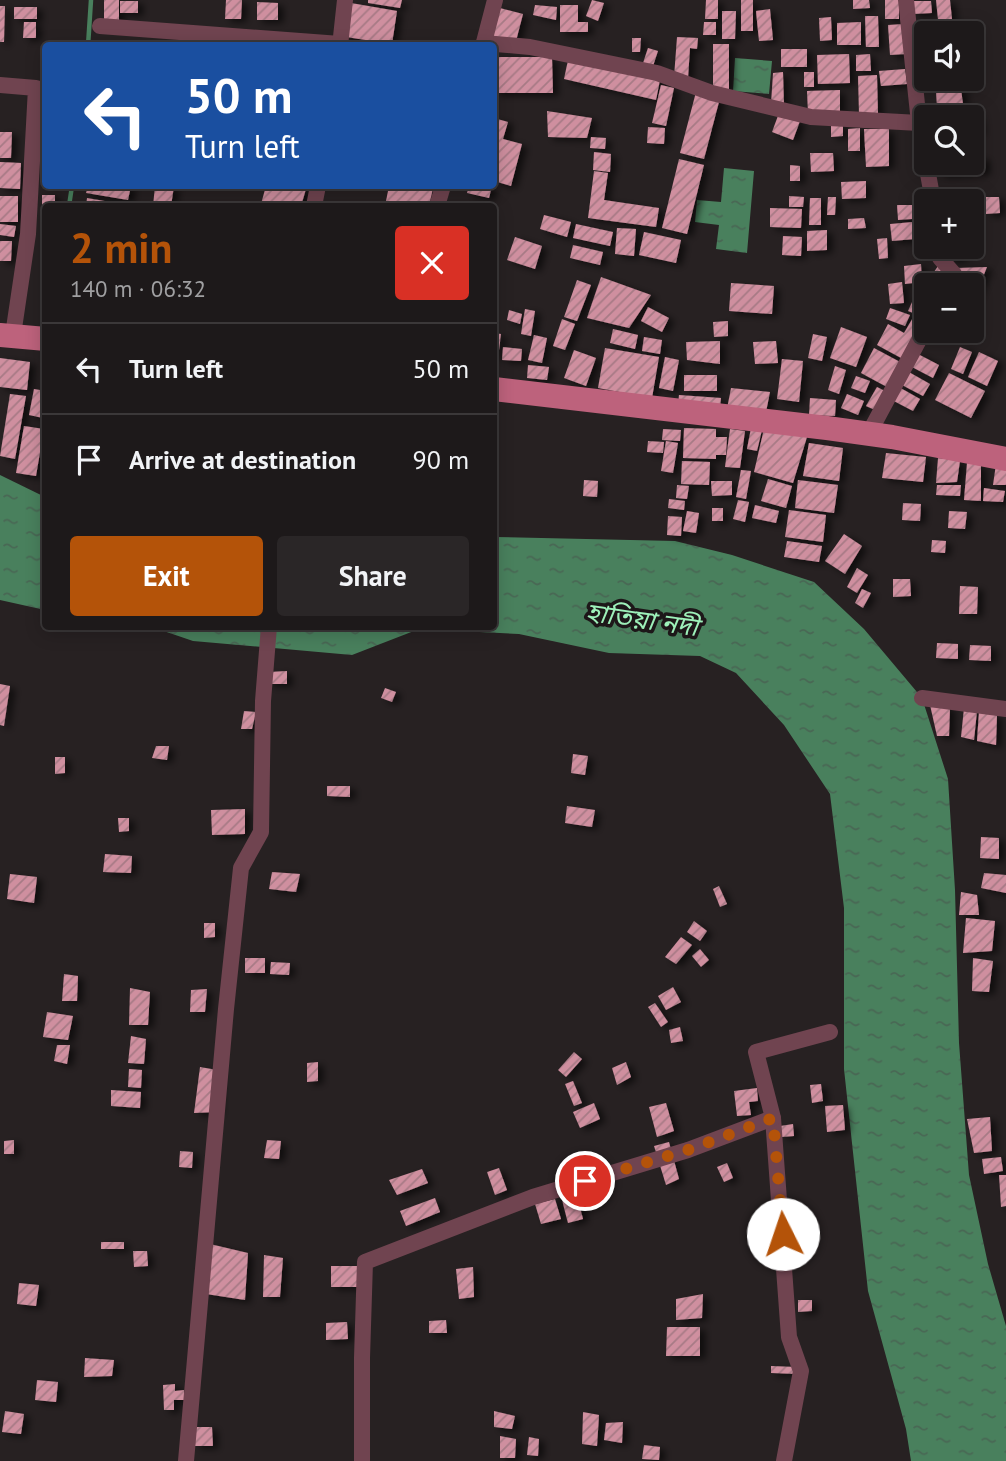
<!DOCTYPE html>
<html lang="en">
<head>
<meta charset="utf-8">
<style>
  :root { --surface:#1d191a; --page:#2a2627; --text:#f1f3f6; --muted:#a0a0a2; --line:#3b3839; --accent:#b45309 }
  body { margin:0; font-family:"PT Sans","Noto Sans Bengali",sans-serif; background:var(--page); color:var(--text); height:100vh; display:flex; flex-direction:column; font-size:26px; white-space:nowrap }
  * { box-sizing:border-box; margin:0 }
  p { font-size:23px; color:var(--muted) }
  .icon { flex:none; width:38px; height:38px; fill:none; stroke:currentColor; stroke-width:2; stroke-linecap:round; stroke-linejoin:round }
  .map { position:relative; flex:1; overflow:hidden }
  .details { position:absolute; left:42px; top:203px; width:455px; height:427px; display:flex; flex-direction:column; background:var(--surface); border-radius:7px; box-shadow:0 4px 18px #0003,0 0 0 2px var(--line) }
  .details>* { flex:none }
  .banner { position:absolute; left:42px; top:42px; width:455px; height:147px; border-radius:7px; box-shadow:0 4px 18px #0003,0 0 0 2px var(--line); background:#1a4fa0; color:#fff; overflow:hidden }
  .fabs { position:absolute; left:914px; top:21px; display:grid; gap:14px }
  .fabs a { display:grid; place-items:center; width:70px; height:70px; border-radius:7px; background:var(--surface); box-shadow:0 4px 18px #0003,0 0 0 2px var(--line); font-size:35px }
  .pin { position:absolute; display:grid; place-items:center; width:60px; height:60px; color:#fff; margin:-30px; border:4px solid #fff; border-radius:50%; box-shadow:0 2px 7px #0007 }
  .me { position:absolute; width:77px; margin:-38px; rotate:356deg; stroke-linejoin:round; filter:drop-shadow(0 0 5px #0008) }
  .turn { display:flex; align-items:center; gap:24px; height:147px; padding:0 28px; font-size:32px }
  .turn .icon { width:91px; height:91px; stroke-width:2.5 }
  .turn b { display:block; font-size:49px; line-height:60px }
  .round { display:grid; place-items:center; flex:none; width:74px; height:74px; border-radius:7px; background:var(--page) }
  .summary { display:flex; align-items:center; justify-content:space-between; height:119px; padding:0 28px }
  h1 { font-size:42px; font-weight:600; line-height:52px; color:var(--accent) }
  .button { display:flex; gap:14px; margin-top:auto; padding:14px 28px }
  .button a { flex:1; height:80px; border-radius:7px; background:var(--accent); color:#fff; font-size:28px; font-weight:600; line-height:80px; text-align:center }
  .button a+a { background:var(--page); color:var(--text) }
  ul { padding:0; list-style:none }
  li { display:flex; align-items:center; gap:21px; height:91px; padding:0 28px; border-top:2px solid var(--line) }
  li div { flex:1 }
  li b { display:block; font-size:26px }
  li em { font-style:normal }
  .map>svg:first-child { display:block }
  .water { fill:url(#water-ripples) }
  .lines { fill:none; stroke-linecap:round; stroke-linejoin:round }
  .stream { stroke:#49805d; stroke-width:4.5 }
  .building { fill:url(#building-hatch); filter:url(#shadow) }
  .minor { stroke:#704450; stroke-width:16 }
  .primary { stroke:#bd627c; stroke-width:24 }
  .route { stroke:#b45309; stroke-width:12; stroke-dasharray:0 21.6 }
  .labels { text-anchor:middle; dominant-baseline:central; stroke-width:7; stroke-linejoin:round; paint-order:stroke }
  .water-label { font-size:26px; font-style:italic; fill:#9ef1ba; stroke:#1d1719 }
</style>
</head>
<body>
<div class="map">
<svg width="1006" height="1461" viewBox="0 0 1006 1461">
  <defs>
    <pattern id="water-ripples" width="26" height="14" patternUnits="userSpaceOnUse" patternTransform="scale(1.75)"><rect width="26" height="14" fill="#49805d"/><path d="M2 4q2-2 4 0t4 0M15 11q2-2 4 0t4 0" fill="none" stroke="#496754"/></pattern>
    <pattern id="building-hatch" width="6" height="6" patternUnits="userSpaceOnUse" patternTransform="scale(1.75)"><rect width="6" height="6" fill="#cf8f9f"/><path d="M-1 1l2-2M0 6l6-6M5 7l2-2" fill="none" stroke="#a77a85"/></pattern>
    <filter id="shadow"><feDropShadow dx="5.5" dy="3" stdDeviation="3.5" flood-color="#0009"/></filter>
  </defs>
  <rect width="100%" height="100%" fill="#272122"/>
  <!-- water -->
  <g class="water">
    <path d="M735,58L772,61L769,94L733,91Z"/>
    <path d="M724,168L754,171L747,253L716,249L719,225L695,222L697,200L721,202Z"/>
    <path d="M0,475L45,497V610L0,600Z"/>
    <path d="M494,537L675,541L732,555L814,582L864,629L922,698L948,779L955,890L959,1043L969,1175L988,1264L1006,1326V1461H911L906,1429L868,1291L844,1069V908L830,794L784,725L736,673L700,656L609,653L519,634L419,629L352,655L193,641L152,627L494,626Z"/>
  </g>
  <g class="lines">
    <!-- stream -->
    <g class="stream">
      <path d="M88,46L91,0"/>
      <path d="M69,206L72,186"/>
    </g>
  </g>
  <!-- building -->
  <g class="building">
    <rect x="104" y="0" width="15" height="23"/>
    <path d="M226,0H242L241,19H225Z"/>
    <path d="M368,0H402L400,8L368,3Z"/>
    <path d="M592,0L604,3L598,21L586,16Z"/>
    <path d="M706,0H718V19H705Z"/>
    <rect x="741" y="0" width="12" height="31"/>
    <path d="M853,0H869L870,8L853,9Z"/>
    <rect x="885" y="0" width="14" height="19"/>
    <path d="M936,0H950L953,29H939Z"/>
    <rect x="120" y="1" width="18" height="12"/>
    <path d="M913,1H931L932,13L913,14Z"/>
    <path d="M257,2L278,3V20H257Z"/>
    <path d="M351,3L397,11L392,44L346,37Z"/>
    <path d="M535,5L557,7L556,20L533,15Z"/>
    <path d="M560,5H578V22H588V32H560Z"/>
    <path d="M0,6H5L4,42H0Z"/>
    <rect x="14" y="7" width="23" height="12"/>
    <path d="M496,7L523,14L516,41L489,35Z"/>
    <path d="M770,9L773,40L759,41L756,11Z"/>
    <path d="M722,11H736L735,39H722Z"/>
    <path d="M865,16H878L879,47H866Z"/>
    <path d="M831,17L832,40L820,41L819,18Z"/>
    <path d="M24,22H36V38H23Z"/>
    <path d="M704,22H716V35H703Z"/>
    <path d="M861,22V45H837V23Z"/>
    <path d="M904,24L906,54L890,55L888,25Z"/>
    <path d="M677,37L698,38L697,49L690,48L688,78L674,77Z"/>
    <path d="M632,38H641L640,52H632Z"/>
    <rect x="713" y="44" width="16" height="45"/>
    <path d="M648,48L658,51L652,69L642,66Z"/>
    <rect x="781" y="49" width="26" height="18"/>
    <path d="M849,54L850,83L818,84L817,55Z"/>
    <path d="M870,54L871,71H856V55Z"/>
    <path d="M494,57H552L553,93H494Z"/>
    <path d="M568,60L660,80L656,100L564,79Z"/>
    <path d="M905,69L907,84L881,86L879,71Z"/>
    <path d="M783,72L784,107L771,104L773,73Z"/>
    <rect x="804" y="72" width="10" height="15"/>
    <path d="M877,75L878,115H859L858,76Z"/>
    <path d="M938,79H964L965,86L939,89Z"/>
    <path d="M661,85L674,88L666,126L652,123Z"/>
    <path d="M961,89L963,104L937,108L936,92Z"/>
    <path d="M840,90V113L808,114L807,91Z"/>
    <path d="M696,92L720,98L704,159L680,153Z"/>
    <path d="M975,108L980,131L971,133V117L921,116Z"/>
    <path d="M547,111L592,118L587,138L548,137Z"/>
    <path d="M779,113L800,121L793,140L772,132Z"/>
    <path d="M494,118L508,122L503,139L522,144L511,186L494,181Z"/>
    <path d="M831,125H843V136L831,137Z"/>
    <path d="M648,127L665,128L664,144L647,143Z"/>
    <path d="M860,128V151H848V129Z"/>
    <path d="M864,129H889V166L866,167Z"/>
    <path d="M0,132H12L11,158H0Z"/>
    <path d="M591,137L606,138L605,149L590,148Z"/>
    <path d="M594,152L611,154L610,172L593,170Z"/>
    <path d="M810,153H833L834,171L811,172Z"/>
    <path d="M971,157H984L985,172L940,174L939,163H971Z"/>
    <path d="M679,159L704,165L687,234L662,228Z"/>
    <path d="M0,162L21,163L20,189L0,188Z"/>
    <path d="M790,165L800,166V181H790Z"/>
    <path d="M594,171L608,173L604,200L659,208L656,227L588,218Z"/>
    <path d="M866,181V198L842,199L841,182Z"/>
    <path d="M88,186H131L128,200L86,193Z"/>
    <path d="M155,186H174L171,206H153Z"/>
    <path d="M266,186H293L306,189L301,206H271L261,204Z"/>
    <path d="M389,186H419L433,188L429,206H385Z"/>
    <path d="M469,186H492L489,198L467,193Z"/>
    <path d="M42,195H55V206H46V215H42Z"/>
    <rect x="0" y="196" width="18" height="26"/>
    <path d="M789,196L804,197L803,207H789Z"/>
    <path d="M828,197H836L835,215H827Z"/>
    <path d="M986,197H999L1000,213L986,214Z"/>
    <path d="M87,198L128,205V206H86Z"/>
    <path d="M810,198H821V225H809Z"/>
    <path d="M897,205H913L912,219L898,220Z"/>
    <path d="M770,208L802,209L801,228L770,227Z"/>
    <path d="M544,215L571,222L567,237L540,229Z"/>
    <path d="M864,218L866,228L848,229V219Z"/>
    <path d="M913,222L915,239L892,241L890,224Z"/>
    <path d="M0,224L16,226L14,237L0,235Z"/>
    <path d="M576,224L613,232L610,246L573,238Z"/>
    <path d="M617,228L636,229L634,256L615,254Z"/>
    <path d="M827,230V250L807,251V231Z"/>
    <path d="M644,232L681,240L676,263L639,255Z"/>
    <path d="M783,236L802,237L801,256L782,255Z"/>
    <path d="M515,237L542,246L535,269L507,260Z"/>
    <path d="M887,238L888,258L879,259L877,239Z"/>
    <path d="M0,241H12L11,261H0Z"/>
    <path d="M573,245L603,252L600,265L570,258Z"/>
    <path d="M947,247H961V258L948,259Z"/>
    <path d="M921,264L922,282L905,284L904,266Z"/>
    <path d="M938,266L949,274L941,285H935L928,281Z"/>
    <path d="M987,267L971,307V285H951L956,268Z"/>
    <path d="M601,277L651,295L629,328L587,318Z"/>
    <path d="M577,280L591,285L577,321L564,317Z"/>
    <path d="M902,282L904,303L890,304L888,284Z"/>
    <path d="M731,283L774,286L772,314L729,311Z"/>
    <path d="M920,285L926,288V318L908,311Z"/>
    <path d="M648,307L669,318L662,332L641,321Z"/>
    <path d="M890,308L910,315L905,326L886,319Z"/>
    <path d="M525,309L535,311L531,336L521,334Z"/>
    <path d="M509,310L522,314L520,324L507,320Z"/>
    <path d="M914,316L924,321L903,359L877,345L888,324L904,333Z"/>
    <path d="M562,319L575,324L565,350L553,346Z"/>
    <path d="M728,321V336L714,337L713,322Z"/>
    <path d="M841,327L867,337L856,367L830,358Z"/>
    <path d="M613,329L638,335L635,349L610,343Z"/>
    <path d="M494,333L501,334L498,358L494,357Z"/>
    <path d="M813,334L827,337L822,361L808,358Z"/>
    <path d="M534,335L547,338L542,363L528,360Z"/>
    <path d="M644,337L662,340L660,354L642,351Z"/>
    <path d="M720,341V364L687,360L686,342Z"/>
    <path d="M776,341L778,363L755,364L753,342Z"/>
    <path d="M503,347L522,349L521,361L502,360Z"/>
    <path d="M960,347L972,352L963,374L951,369Z"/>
    <path d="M605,348L659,357L652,398L598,388Z"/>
    <path d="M874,348L900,362L887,387L861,373Z"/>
    <path d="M574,350L596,358L586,386L564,378Z"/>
    <path d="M979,352L998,361L987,386L968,377Z"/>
    <path d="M916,353L939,365L933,378L910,366Z"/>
    <path d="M665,357L679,360L673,391L659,388Z"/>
    <path d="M0,358L30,362L27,390L0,387Z"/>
    <path d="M782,359L803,361L799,402L777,399Z"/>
    <path d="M528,365L549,367L547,380L527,378Z"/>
    <path d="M835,366L846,370L839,394L828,390Z"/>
    <path d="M907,371L930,384L923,396L900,384Z"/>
    <path d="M949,373L985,391L971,418L935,400Z"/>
    <rect x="684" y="375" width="33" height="16"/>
    <path d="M856,376L870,381L865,393L851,388Z"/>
    <path d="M897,386L920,399L913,411L890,399Z"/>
    <path d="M877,387L885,391L875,410L866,406Z"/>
    <path d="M731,388L770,392L766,412L727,409Z"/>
    <path d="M34,389L46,391L43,418L29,415Z"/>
    <path d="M10,394L26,396L15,459L0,456Z"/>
    <path d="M847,394L864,401L858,415L841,408Z"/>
    <path d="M679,395L721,398L720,408L678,405Z"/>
    <path d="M810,398L836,400L835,416L809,415Z"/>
    <path d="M24,426L44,429L36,476L16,473Z"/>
    <path d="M684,428L716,429V437H727L726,455H716V459L683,458Z"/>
    <path d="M751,428L762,430L757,451L747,449Z"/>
    <path d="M663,429L681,430L680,441L662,440Z"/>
    <path d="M730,429L745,431L740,468L725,467Z"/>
    <path d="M764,429L807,437L793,483L754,472Z"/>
    <path d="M648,441L664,442L663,453L647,452Z"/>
    <path d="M666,441L678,443L673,473L661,471Z"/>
    <path d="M809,443L843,448L839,481L803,476Z"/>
    <path d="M886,453L926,457L923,482L882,478Z"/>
    <path d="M938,458L960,461L957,482L936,483Z"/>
    <path d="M682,461L710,462L709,485L681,484Z"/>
    <path d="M967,463L981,465V501L964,500Z"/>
    <path d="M996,464L1006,465V485H993Z"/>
    <path d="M741,470L751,471L746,499L736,497Z"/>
    <path d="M768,479L792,486L786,508L761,501Z"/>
    <path d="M584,480L598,481L597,497L583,496Z"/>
    <path d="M798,480L838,485L834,513L795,508Z"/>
    <path d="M711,481H732V495L712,496Z"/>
    <path d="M677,485L689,486L687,499L676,498Z"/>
    <path d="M937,485H961L960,496L936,495Z"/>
    <path d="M984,488L1005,491L1003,502L983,501Z"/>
    <path d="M669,499L685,501L684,510L668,508Z"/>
    <path d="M738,500L749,502L745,522L733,519Z"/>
    <path d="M903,503L921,504L920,521L902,520Z"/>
    <path d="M755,505L779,511L776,523L752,518Z"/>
    <rect x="712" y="508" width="11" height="13"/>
    <path d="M789,510L826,515L823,542L785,537Z"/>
    <path d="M687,511L699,513L696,533L683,531Z"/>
    <path d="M949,511L967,512L965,529L948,528Z"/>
    <path d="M668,516L682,517L681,536L667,535Z"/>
    <path d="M844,534L862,546L845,574L825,561Z"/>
    <path d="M932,540L946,541L945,553L931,552Z"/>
    <path d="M787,541L822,546L819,562L784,557Z"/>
    <path d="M857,568L868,575L857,593L847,587Z"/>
    <path d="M893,579H910L911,596L893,597Z"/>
    <path d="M960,586L978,587L977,614H959Z"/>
    <path d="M862,589L871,593L863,608L855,603Z"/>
    <path d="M937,643L958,644V659L936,658Z"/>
    <path d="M970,645L991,646V661L969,660Z"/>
    <path d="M287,671V684H268V672Z"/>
    <path d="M0,684L10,686L4,726L0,725Z"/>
    <path d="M385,688L396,692L392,702L381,698Z"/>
    <path d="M930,705L950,707L949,736H937Z"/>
    <path d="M964,708L977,711L974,740L961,737Z"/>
    <path d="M244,711L256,712L252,729H241Z"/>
    <path d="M979,712L997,715L996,745L977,741Z"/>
    <path d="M156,746H169L167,760L152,758Z"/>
    <path d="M573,754L588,756L585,775L571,773Z"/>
    <path d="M55,757H65V773L55,774Z"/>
    <path d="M327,786H350V797L327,796Z"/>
    <path d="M567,806L595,810L592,827L565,823Z"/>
    <path d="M245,809V834L212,835L211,810Z"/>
    <path d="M118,818H129V831L119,832Z"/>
    <path d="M981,837L999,838V859L980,858Z"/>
    <path d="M105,854L132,856L131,873L103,872Z"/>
    <path d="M272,872L300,874L296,892L269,889Z"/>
    <path d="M984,873L1006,875V893L981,888Z"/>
    <path d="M10,874L37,877L34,903L7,899Z"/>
    <path d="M719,886L727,904L720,907L713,889Z"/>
    <path d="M961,892L977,895L979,915H959Z"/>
    <path d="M966,918L995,921L992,951L963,953Z"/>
    <path d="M694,921L707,931L700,941L687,932Z"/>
    <path d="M204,923H215V937L204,938Z"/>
    <path d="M681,937L692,945L676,964L665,957Z"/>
    <path d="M700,949L709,960L701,967L692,956Z"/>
    <rect x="245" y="958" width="20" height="15"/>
    <path d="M973,958L993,961L989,992L972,991Z"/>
    <path d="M271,962L290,963L289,975L270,974Z"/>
    <path d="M64,974L78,976L77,1001H62Z"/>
    <path d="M673,987L681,1002L666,1010L658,996Z"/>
    <path d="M130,988L150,992L148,1025H129Z"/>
    <path d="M207,989L205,1012H190L191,990Z"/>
    <path d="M655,1003L668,1022L661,1027L648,1007Z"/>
    <path d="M47,1012L73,1016L68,1040L43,1037Z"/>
    <path d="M680,1027L683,1041L671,1043L669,1030Z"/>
    <path d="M131,1036L146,1039L144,1064L128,1063Z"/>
    <path d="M57,1045H70L67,1064L54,1061Z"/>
    <path d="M574,1052L582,1059L566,1077L558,1070Z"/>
    <path d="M318,1062V1081L307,1082V1063Z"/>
    <path d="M626,1062L631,1077L617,1085L612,1068Z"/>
    <path d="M200,1067L217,1070V1112L194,1113Z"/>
    <path d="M129,1069L142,1070L141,1088L128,1087Z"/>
    <path d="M573,1081L582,1103L574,1106L565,1084Z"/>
    <path d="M821,1084L823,1101L812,1103L810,1085Z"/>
    <path d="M757,1088L758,1101L749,1102L751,1115L737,1116L734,1091Z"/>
    <path d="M111,1090L141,1092L140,1108L111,1106Z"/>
    <path d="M594,1103L600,1119L580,1128L573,1112Z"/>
    <path d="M666,1103L674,1131L657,1137L649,1107Z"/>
    <path d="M843,1105L845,1130L827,1132L825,1106Z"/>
    <path d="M990,1117L992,1151L974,1153L967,1119Z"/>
    <path d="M793,1124L794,1136L782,1137L780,1126Z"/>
    <path d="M14,1140V1154H4V1141Z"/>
    <path d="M267,1140L281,1141L279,1159L264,1158Z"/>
    <path d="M669,1142L679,1179L666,1185L654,1146Z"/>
    <path d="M180,1151L193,1152L192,1168L179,1167Z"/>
    <path d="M1001,1157L1003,1171L984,1174L982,1159Z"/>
    <path d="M727,1163L733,1178L724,1182L717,1167Z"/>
    <path d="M499,1168L507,1190L495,1195L487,1172Z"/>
    <path d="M422,1169L428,1183L397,1195L389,1180Z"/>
    <path d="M999,1175H1006V1206L1001,1207Z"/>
    <path d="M576,1192L583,1219L568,1223L561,1196Z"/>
    <path d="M435,1198L440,1212L406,1226L400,1211Z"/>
    <path d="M555,1199L561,1219L541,1224L535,1204Z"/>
    <rect x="101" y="1242" width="23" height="7"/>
    <path d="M210,1244L248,1253L245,1300L206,1294Z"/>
    <path d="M133,1251H147L148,1266L134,1267Z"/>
    <path d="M264,1255L283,1258L280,1297H263Z"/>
    <rect x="331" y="1266" width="27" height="21"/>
    <path d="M473,1267L474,1297L459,1299L456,1269Z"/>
    <path d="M19,1283L39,1285L36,1306L17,1304Z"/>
    <path d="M703,1294L702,1318L676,1320V1299Z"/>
    <path d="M798,1300H812V1311L798,1312Z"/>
    <path d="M446,1320L447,1333H429V1321Z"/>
    <path d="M347,1322L348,1339L326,1340V1323Z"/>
    <path d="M667,1327H700V1356H666Z"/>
    <path d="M85,1358L114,1360L112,1376L84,1377Z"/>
    <path d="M771,1366L797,1367V1374L771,1373Z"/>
    <path d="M37,1380L58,1382L56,1402L35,1400Z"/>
    <path d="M175,1384V1391L184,1390V1400H174V1410H164L163,1385Z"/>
    <path d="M5,1411L24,1414L21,1434L2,1432Z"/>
    <path d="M494,1411L515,1416L512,1429L494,1427Z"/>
    <path d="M583,1412L599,1415L597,1446L582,1444Z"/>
    <path d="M623,1422L622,1443L604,1440L606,1423Z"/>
    <path d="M195,1427H212L213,1446H195Z"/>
    <path d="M500,1436L516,1439L515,1458H500Z"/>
    <path d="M529,1437L539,1439L538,1456L527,1455Z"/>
    <path d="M644,1445L660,1447L659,1460L642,1459Z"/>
  </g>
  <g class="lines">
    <!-- minor -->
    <g class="minor">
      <path d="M906,0L919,123L926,161"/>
      <path d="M100,26L340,44"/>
      <path d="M484,43L530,47L657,73L712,93L811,117L919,123"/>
      <path d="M340,46L345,0"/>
      <path d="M483,46L495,0"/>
      <path d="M0,85L36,88L28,234L13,335"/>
      <path d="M926,163L933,201"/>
      <path d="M314,206L318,186"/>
      <path d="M437,206L443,186"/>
      <path d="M939,247L940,258L954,274L948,285"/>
      <path d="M868,435L926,327"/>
      <path d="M922,698L1006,709"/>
      <path d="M773,1118L789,1337L801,1371L784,1461"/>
      <path d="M186,1461L226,1009L241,868L261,832L263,701L269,626"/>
      <path d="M362,1461V1358L365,1262L533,1197L688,1150L773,1118L756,1052L830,1032"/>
    </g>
    <!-- primary -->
    <g class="primary">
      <path d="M0,335L46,339"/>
      <path d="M494,389L827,428L892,437L1006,459"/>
    </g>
  </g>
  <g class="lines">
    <!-- route -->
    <path class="route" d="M585,1181L688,1150L773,1118L783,1234"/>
  </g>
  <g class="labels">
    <!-- water labels -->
    <g class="water-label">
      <text transform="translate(642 619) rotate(8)">হাতিয়া নদী</text>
    </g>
  </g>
</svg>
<div class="fabs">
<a><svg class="icon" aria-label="sound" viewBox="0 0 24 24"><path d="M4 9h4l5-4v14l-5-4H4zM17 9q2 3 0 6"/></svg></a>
<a><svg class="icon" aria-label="search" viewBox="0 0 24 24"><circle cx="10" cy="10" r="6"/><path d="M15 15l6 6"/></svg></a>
<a>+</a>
<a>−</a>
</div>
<div class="pin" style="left:585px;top:1181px;background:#d93025"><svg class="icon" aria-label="arrive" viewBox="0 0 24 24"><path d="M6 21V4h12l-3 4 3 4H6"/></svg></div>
<svg class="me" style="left:783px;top:1234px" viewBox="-20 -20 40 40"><circle r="19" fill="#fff"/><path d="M0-13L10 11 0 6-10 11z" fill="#b45309"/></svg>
<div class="banner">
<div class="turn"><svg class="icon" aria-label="left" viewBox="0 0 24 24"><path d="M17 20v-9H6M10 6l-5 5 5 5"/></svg><div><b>50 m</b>Turn left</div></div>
</div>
<section class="details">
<div class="summary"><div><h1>2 min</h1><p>140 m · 06:32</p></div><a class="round" style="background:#d93025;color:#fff"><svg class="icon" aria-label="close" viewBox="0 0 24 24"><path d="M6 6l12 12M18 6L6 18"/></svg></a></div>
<ul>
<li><svg class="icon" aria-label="left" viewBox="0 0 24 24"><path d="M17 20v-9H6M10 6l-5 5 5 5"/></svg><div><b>Turn left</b></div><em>50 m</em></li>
<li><svg class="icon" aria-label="arrive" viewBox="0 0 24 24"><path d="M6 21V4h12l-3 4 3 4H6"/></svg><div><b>Arrive at destination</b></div><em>90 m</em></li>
</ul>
<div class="button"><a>Exit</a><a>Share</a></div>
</section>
</div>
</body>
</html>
